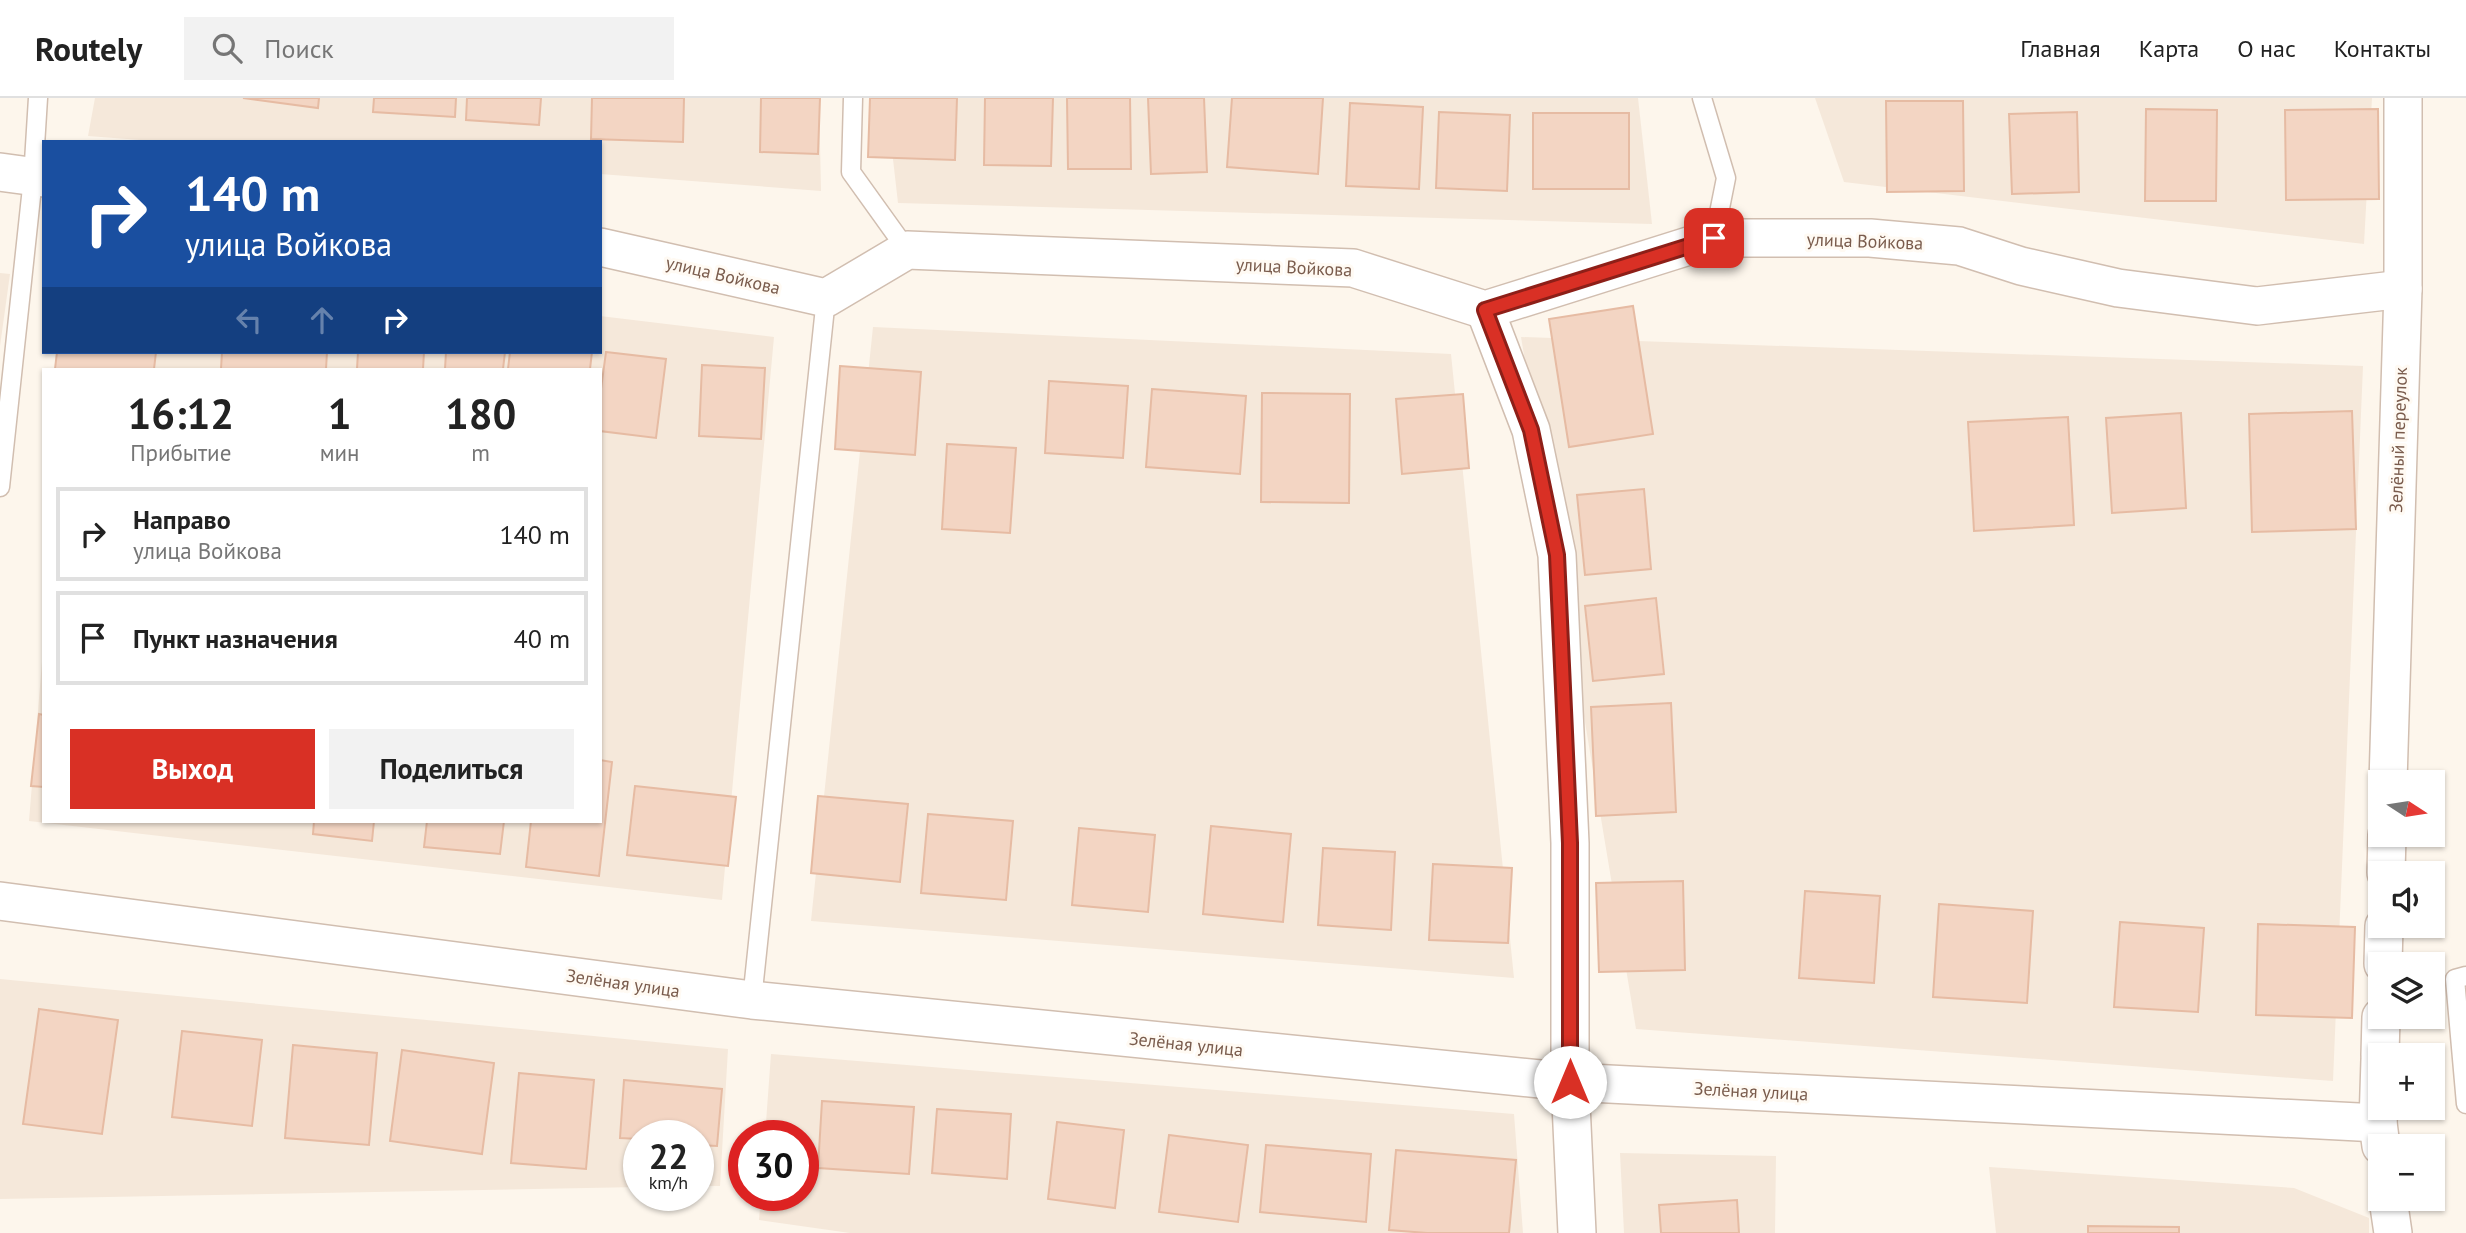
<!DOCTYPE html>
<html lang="ru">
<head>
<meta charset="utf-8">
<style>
  :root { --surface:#fff; --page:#f2f2f2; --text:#222; --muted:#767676; --line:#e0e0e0; --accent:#d93025 }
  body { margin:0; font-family:"PT Sans",sans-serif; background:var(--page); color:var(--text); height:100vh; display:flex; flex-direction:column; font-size:26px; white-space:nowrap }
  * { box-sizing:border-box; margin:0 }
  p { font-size:23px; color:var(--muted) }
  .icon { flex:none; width:38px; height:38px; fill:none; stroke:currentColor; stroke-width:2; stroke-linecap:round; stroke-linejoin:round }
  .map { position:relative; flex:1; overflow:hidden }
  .details { position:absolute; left:42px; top:270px; width:560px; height:455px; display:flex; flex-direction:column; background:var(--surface); border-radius:0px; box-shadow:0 2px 5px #0004 }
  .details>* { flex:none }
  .guide { position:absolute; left:42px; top:42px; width:560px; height:214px; border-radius:0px; box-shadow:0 2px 5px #0004; background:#1a4fa0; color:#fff; overflow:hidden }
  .needle { width:46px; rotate:102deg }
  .buttons { position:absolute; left:2368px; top:672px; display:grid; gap:14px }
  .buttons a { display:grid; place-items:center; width:77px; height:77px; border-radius:0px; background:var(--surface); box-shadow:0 2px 5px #0004; font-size:35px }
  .speed { position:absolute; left:623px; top:1022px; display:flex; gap:14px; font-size:35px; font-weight:700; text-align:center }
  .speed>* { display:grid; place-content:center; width:91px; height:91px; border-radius:50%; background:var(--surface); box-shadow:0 2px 5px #0004; line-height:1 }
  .speed small { font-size:18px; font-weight:400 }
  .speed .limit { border:10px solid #d22; background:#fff; color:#111 }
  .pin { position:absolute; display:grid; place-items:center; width:60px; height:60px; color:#fff; margin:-30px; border-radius:14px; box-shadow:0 4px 10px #0006 }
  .me { position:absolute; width:77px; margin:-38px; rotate:0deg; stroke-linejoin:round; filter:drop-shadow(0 0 5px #0008) }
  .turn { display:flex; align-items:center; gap:24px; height:147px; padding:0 28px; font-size:32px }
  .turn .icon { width:91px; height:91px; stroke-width:2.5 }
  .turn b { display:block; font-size:49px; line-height:60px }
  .lanes { display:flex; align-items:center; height:66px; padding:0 28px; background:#0003; justify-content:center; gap:35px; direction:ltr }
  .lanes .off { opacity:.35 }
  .eta { display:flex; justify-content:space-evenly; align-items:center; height:119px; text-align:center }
  .eta b { font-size:42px; font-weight:700; line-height:49px }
  .primary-button { display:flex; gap:14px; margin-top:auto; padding:14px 28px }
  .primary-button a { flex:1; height:80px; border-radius:0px; background:var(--accent); color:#fff; font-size:28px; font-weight:700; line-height:80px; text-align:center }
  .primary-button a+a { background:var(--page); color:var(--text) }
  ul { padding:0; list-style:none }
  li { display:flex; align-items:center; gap:21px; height:94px; margin:0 14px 10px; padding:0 14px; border:4px solid var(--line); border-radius:0px }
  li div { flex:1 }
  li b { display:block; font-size:26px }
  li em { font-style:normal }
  header { display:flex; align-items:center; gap:42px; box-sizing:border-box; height:98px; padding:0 35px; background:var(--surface); border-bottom:2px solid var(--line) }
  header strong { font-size:33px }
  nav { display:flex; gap:38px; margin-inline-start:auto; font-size:24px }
  .search { width:490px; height:63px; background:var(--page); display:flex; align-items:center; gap:18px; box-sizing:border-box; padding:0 24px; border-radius:0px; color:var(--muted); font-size:26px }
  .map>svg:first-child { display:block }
  .residential { fill:#f5e8da }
  .building { fill:#f3d5c3; stroke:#e6bba3; stroke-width:2 }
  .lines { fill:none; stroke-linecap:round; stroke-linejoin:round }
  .service-casing { stroke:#d1beb0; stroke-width:21 }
  .minor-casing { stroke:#d1beb0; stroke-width:40 }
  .service { stroke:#fff; stroke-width:18 }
  .minor { stroke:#fff; stroke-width:37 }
  .route-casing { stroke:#8d1f18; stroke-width:18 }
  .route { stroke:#d93025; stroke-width:12 }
  .labels { text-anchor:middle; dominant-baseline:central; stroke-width:6; stroke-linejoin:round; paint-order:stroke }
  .street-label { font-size:18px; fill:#7a5c4d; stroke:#fffaf3 }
</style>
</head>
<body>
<header>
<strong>Routely</strong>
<div class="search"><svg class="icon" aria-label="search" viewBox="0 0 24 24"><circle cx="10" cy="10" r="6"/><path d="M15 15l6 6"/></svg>Поиск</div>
<nav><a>Главная</a><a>Карта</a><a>О нас</a><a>Контакты</a></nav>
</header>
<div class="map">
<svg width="2466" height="1135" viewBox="0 0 2466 1135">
  <rect width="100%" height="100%" fill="#fdf6ec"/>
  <!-- residential -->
  <g class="residential">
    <path d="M95,0H819L821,93L600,76V44H166L88,38Z"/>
    <path d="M886,0H1638L1652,126L898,105Z"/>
    <path d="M1815,0H2372L2364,146L1844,84Z"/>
    <path d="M0,175L10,176L0,248Z"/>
    <path d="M600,218L774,239L722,802L29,723L44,539V723H600V271H65L66,254H600Z"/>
    <path d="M873,229L1451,256L1514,880L811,823Z"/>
    <path d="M1521,239L2363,268L2333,983L1636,931Z"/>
    <path d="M0,881L728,951L720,1088H698V1038H639V1089L0,1101Z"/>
    <path d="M771,956L1514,1016L1523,1135H850L759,1122L761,1097H803V1038H765Z"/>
    <path d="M1620,1055L1776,1058L1775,1135H1624Z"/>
    <path d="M1989,1069L2294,1090L2369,1120V1135H1996Z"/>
  </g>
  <!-- building -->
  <g class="building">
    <path d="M243,0H319L318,10Z"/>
    <path d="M374,0H456L455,19L373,14Z"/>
    <path d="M467,0H541L539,27L466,22Z"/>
    <path d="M592,0H684L683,44L591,41Z"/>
    <path d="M761,0H820L818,56L760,54Z"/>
    <path d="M870,0H957L955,62L868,59Z"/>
    <path d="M985,0H1053L1051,68L984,67Z"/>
    <path d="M1067,0H1130L1131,71H1068Z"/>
    <path d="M1148,0H1204L1207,74L1151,76Z"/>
    <path d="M1232,0H1323L1318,76L1227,69Z"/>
    <path d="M1886,3H1963L1964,93L1887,94Z"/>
    <path d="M1350,5L1423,9L1419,91L1346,88Z"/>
    <path d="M2146,11L2217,12L2216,103H2145Z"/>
    <path d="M2378,11L2379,101L2286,102L2285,12Z"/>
    <path d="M1439,14L1510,17L1507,93L1436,90Z"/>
    <path d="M2077,14L2079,94L2012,96L2009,16Z"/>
    <rect x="1533" y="15" width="96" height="76"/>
    <path d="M1633,208L1653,336L1569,349L1549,221Z"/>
    <path d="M57,254H156L154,271H55Z"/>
    <path d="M222,254H327L326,271H221Z"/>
    <path d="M358,254H424L423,271H357Z"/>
    <path d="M446,254H505L503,271H445Z"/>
    <path d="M510,254H592L590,271H508Z"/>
    <path d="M606,254L666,261L656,340L600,333V298Z"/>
    <path d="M702,267L765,270L761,341L699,338Z"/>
    <path d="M840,268L921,274L915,357L835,351Z"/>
    <path d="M1049,283L1128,288L1123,360L1045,355Z"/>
    <path d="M1152,291L1246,298L1240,376L1146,369Z"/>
    <path d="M1262,295L1350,296L1349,405L1261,404Z"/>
    <path d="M1463,296L1469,370L1402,376L1396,301Z"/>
    <path d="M2352,313L2356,431L2252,434L2249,316Z"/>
    <path d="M2181,315L2186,410L2112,415L2106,320Z"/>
    <path d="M2068,319L2074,427L1974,433L1968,324Z"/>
    <path d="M947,346L1016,350L1010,435L942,431Z"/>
    <path d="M1644,391L1651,471L1585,477L1577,397Z"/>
    <path d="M1656,500L1664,576L1593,583L1585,508Z"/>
    <path d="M1671,605L1676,714L1596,718L1591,609Z"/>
    <path d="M39,616L44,617V689L31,688Z"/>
    <path d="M600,662L612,664L599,778L526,769L531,723H600Z"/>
    <path d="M635,688L736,699L728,768L627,757Z"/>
    <path d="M818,698L908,706L900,784L811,775Z"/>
    <path d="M928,716L1013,723L1006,802L921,795Z"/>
    <path d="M314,723H374L372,743L313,736Z"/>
    <path d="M427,723H504L500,756L424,749Z"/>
    <path d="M1211,728L1291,736L1283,824L1203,816Z"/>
    <path d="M1079,730L1155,737L1148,814L1072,807Z"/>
    <path d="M1323,750L1395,754L1391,832L1318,827Z"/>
    <path d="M1433,766L1512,770L1508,845L1429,842Z"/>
    <path d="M1683,783L1685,872L1599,874L1596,785Z"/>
    <path d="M1805,793L1880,798L1874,885L1799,880Z"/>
    <path d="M1939,806L2033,813L2027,905L1933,899Z"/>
    <path d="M2120,824L2204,830L2198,914L2114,909Z"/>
    <path d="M2258,826L2355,829L2352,920L2256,917Z"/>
    <path d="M39,911L118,922L102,1036L23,1026Z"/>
    <path d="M182,933L262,942L252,1028L172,1019Z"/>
    <path d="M293,947L377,955L369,1047L285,1040Z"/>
    <path d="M402,952L494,965L482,1056L390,1043Z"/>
    <path d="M519,975L594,982L586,1071L511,1065Z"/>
    <path d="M624,982L722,991L717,1048L698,1047V1038H639V1041L620,1040Z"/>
    <path d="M822,1003L914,1009L909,1076L818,1070Z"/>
    <path d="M937,1011L1011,1016L1007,1081L932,1075Z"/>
    <path d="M1057,1024L1124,1032L1115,1110L1048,1101Z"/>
    <path d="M1169,1037L1248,1047L1238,1124L1159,1114Z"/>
    <path d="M1266,1047L1371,1056L1366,1124L1260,1114Z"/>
    <path d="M1396,1052L1516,1062L1509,1135H1427L1389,1132Z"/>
    <path d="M1737,1102L1739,1135H1661L1659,1107Z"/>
    <path d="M2088,1128L2179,1129V1135H2088Z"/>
  </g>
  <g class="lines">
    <defs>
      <g id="service">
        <path d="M853,0L851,74L907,152"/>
        <path d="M1702,0L1726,80L1714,140"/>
        <path d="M0,389L33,80L38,0"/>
        <path d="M2466,878L2455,881L2466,1006"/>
        <path d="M752,902L826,200"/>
      </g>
      <g id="minor">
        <path d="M0,74L44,80"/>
        <path d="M600,149L826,200L907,152L1353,170L1485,212L1714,140H1870L1959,148L2021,168L2118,190L2257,208L2403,191"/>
        <path d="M1485,212L1531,332L1557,457L1570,745V984L1577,1135"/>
        <path d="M2388,684L2403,191V0"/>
        <path d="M2386,775L2387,737"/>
        <path d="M0,803L752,902L1570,984L2378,1025"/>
        <path d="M2383,866L2384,828"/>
        <path d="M2380,957L2381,919"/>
        <path d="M2380,962L2378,1025L2381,1048"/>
        <path d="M2388,1101L2393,1135"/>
      </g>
    </defs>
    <!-- service casing -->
    <use href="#service" class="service-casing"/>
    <!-- minor casing -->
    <use href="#minor" class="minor-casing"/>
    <!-- service -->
    <use href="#service" class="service"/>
    <!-- minor -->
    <use href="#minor" class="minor"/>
  </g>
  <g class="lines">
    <defs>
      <path id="route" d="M1570,984V745L1557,457L1531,332L1485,212L1714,140"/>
    </defs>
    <!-- route casing -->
    <use href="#route" class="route-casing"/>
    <!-- route -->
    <use href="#route" class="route"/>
  </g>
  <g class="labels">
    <!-- street labels -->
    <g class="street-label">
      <text transform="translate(1865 143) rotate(2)">улица Войкова</text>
      <text transform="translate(1294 169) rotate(3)">улица Войкова</text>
      <text transform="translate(723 177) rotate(13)">улица Войкова</text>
      <text transform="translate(2398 342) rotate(-88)">Зелёный переулок</text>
      <text transform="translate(623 885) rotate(8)">Зелёная улица</text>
      <text transform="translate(1186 946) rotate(6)">Зелёная улица</text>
      <text transform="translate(1751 993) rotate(3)">Зелёная улица</text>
    </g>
  </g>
</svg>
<div class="buttons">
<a><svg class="needle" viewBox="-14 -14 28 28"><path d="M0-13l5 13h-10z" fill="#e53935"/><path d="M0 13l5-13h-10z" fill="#767676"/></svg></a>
<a><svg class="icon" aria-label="sound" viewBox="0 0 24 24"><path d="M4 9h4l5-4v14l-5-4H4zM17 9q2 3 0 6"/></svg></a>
<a><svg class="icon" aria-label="layers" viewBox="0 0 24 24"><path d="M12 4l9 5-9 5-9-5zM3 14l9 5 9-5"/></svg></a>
<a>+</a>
<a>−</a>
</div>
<div class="speed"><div>22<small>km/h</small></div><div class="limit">30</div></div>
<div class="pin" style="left:1714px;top:140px;background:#d93025"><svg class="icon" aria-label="arrive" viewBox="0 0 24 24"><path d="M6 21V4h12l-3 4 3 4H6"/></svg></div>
<svg class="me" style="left:1570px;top:984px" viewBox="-20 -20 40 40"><circle r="19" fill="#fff"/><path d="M0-13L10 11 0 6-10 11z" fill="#d93025"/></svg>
<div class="guide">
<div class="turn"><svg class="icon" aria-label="right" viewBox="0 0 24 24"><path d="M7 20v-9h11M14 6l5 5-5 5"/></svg><div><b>140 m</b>улица Войкова</div></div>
<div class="lanes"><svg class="icon off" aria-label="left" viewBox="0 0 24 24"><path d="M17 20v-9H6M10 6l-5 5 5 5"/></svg><svg class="icon off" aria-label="ahead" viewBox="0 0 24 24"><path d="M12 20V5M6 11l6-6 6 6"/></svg><svg class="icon" aria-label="right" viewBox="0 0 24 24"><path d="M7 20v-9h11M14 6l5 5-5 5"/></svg></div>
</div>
<section class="details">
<div class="eta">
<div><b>16:12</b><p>Прибытие</p></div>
<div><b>1</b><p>мин</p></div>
<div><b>180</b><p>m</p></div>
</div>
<ul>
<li><svg class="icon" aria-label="right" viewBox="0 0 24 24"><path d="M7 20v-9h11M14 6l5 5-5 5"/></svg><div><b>Направо</b><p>улица Войкова</p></div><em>140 m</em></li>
<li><svg class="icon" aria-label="arrive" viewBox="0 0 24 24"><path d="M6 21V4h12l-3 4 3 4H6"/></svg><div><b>Пункт назначения</b></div><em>40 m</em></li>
</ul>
<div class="primary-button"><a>Выход</a><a>Поделиться</a></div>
</section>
</div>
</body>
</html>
